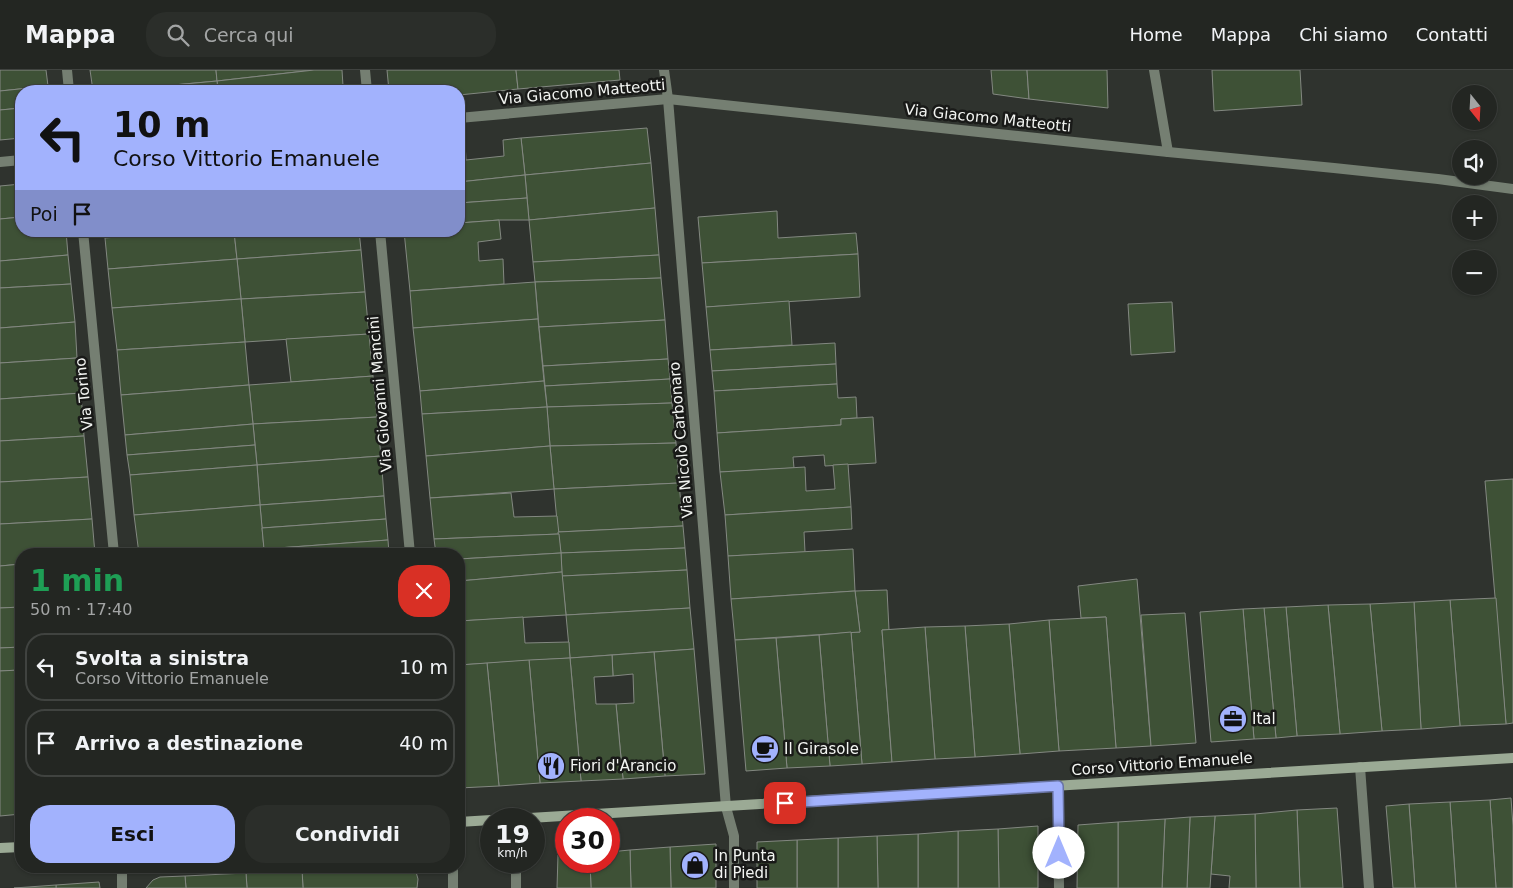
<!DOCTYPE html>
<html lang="it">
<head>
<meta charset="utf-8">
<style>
  :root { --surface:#232622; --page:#2b2e2a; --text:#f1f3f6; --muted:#a3a5a5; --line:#404340; --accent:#a2b2fd }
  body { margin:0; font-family:"DejaVu Sans",sans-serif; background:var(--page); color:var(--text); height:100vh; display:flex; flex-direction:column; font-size:19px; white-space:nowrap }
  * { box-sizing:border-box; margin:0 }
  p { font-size:16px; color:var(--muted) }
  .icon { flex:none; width:28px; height:28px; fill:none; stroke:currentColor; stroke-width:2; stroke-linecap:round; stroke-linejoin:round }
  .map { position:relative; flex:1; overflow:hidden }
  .drawer { position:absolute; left:15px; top:478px; width:450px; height:325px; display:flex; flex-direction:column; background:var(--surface); border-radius:20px; box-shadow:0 1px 4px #0004,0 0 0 1px var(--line) }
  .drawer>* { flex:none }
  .hud { position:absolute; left:15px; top:15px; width:450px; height:152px; border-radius:20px; box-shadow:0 1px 4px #0004,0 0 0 1px var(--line); background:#a2b2fd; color:#111; overflow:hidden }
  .needle { width:32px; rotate:162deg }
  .controls { position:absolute; left:1452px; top:15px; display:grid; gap:10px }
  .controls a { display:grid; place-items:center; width:45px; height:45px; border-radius:50%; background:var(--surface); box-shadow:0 1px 4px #0004,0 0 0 1px var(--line); font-size:25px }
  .speed { position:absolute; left:480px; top:738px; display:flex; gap:10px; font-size:25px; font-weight:700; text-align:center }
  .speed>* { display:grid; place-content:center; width:65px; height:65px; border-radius:50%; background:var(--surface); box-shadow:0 1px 4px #0004,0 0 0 1px var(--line); line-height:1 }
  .speed small { font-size:12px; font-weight:400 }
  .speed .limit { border:8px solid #d22; background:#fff; color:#111 }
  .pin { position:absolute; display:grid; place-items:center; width:42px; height:42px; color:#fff; margin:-21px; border-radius:10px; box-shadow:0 2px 8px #0006 }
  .me { position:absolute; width:55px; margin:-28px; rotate:0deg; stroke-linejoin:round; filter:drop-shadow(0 0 4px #0008) }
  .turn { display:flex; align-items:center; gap:18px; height:105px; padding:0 15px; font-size:22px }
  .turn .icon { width:65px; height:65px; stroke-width:2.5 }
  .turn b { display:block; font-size:35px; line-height:42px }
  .then { display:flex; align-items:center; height:48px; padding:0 15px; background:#0003; gap:10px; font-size:19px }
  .round { display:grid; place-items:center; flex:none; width:52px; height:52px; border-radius:20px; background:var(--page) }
  .summary { display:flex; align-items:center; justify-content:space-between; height:85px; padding:0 15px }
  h1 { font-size:30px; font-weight:700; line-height:38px; color:#1e9e55 }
  .action { display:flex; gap:10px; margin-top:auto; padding:10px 15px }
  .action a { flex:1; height:58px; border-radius:20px; background:var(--accent); color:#111; font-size:20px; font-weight:700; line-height:58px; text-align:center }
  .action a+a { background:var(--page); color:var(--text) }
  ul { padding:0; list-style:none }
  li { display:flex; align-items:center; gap:15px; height:68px; margin:0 10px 8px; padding:0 5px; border:2px solid var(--line); border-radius:20px }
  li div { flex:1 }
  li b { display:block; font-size:19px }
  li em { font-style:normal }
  header { display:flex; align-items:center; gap:30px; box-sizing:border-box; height:70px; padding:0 25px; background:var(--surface); border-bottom:1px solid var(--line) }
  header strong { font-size:24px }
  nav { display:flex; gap:28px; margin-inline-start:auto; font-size:18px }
  .search { width:350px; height:45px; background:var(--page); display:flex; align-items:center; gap:12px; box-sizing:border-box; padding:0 18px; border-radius:20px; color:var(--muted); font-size:19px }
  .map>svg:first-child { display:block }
  .building { fill:#3e5136; stroke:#838881 }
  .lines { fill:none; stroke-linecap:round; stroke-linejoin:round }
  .minor { stroke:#757f72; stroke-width:10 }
  .tertiary { stroke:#757f72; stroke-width:10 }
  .secondary { stroke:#9baa95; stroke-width:10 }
  .route-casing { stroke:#6974a4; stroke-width:12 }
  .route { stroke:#a2b2fd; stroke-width:9 }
  .labels { text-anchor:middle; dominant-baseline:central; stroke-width:5; stroke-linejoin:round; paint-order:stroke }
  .street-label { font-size:15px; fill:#f3f5f2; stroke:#191a18 }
  .poi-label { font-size:15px; fill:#f3f5f2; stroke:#191a18; text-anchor:start }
</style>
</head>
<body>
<header>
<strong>Mappa</strong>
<div class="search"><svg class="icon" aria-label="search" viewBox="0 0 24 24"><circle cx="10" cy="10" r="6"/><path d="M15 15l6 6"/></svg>Cerca qui</div>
<nav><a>Home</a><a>Mappa</a><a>Chi siamo</a><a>Contatti</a></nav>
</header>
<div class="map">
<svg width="1513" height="818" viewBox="0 0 1513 818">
  <rect width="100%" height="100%" fill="#2f332e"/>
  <!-- building -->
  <g class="building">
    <path d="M0,0H46L48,16L0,21Z"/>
    <path d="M90,0H216L217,11L108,21H93Z"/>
    <path d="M216,0H314L217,11Z"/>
    <path d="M314,0H342L343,16L292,21H218L217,11Z"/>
    <path d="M387,0H516L518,19L459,25V21H389Z"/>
    <path d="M516,0H619L620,10L518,19Z"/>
    <path d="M991,0H1027L1029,29L993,24Z"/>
    <path d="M1027,0H1107L1108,38L1029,29Z"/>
    <path d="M1212,0H1300L1302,35L1214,41Z"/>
    <path d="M217,11L218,21H108Z"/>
    <path d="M48,16V21H21V38L0,40V21Z"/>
    <path d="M343,16V21H292Z"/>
    <path d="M21,38V68L0,70V40Z"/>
    <path d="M647,58L651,93L525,105L521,68Z"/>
    <path d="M521,68L525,105L459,112V74L465,73L466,90L504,86L503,70Z"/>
    <path d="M651,93L655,138L529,150L525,105Z"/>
    <path d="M525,105L527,128L459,133V112Z"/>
    <path d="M21,114V147L0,149V116Z"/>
    <path d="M527,128L529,150H499L459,153V133Z"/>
    <path d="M655,138L659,185L533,192L529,150Z"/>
    <path d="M777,141L778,168L856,163L858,184L702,193L698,147Z"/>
    <path d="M21,147V161H66L68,185L0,191V149Z"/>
    <path d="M499,150L501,169L478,172L479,191L503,189L504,214L410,221L404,161H459V153Z"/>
    <path d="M104,161H190L105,168Z"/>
    <path d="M190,161H234L237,189L108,199L105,168Z"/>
    <path d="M234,161H359L361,180L237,189Z"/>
    <path d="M361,180L365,222L241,229L237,189Z"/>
    <path d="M858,184L860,227L706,237L702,193Z"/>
    <path d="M68,185L71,214L0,218V191Z"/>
    <path d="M659,185L661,208L535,212L533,192Z"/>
    <path d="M237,189L241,229L112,238L108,199Z"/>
    <path d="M661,208L665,250L539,257L535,212Z"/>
    <path d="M535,212L538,249L413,258L410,221Z"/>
    <path d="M71,214L75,252L0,258V218Z"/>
    <path d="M365,222L369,264L245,272L241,229Z"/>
    <path d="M241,229L245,272L117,280L112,238Z"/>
    <path d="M789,231L792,275L710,280L706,237Z"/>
    <path d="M1172,232L1175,282L1131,285L1128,234Z"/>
    <path d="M538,249L544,311L420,321L413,258Z"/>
    <path d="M665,250L668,289L543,296L539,257Z"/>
    <path d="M75,252L77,288L0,293V258Z"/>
    <path d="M369,264L373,306L291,312L286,269Z"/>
    <path d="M245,272L249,315L121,325L117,280Z"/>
    <path d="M835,273L836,294L712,301L710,280Z"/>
    <path d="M77,288L81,323L0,329V293Z"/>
    <path d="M668,289L670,309L545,316L543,296Z"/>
    <path d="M836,294L837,314L714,321L712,301Z"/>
    <path d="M373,306L377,347L253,354L249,315Z"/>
    <path d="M670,309L672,333L547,337L545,316Z"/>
    <path d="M544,311L547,337L422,344L420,321Z"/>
    <path d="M837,314L838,328L856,327L857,348L841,349V355L717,363L714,321Z"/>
    <path d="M249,315L253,354L125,365L121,325Z"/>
    <path d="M81,323L84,366L0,371V329Z"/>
    <path d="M672,333L676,373L550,376L547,337Z"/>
    <path d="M547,337L550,376L426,386L422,344Z"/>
    <path d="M377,347L381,386L257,395L253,354Z"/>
    <path d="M873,347L876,393L825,396L824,385L793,387L794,398L720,402L717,363L841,355V349Z"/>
    <path d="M253,354L255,375L127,385L125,365Z"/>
    <path d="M84,366L88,407L0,412V371Z"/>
    <path d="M676,373L679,413L554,419L550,376Z"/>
    <path d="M255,375L257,395L130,405L127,385Z"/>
    <path d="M550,376L554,419L430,428L426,386Z"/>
    <path d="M381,386L384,426L260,435L257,395Z"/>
    <path d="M848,394L851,437L725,445L720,402L805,397L806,421L835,419L833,395Z"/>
    <path d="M257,395L260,435L134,445L130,405Z"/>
    <path d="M88,407L92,449L0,454V412Z"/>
    <path d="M1513,409V653L1506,654L1485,411Z"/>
    <path d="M679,413L683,456L558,462L554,419Z"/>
    <path d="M511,423L514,447L557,446L559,464L434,469L430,428Z"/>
    <path d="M384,426L386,449L262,458L260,435Z"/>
    <path d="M260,435L264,479L208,484H139L134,445Z"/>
    <path d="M851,437L852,459L804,462L805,482L728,486L725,445Z"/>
    <path d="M92,449L95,484H21V494L0,496V454Z"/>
    <path d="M386,449L388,470L264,479L262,458Z"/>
    <path d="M683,456L685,478L561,483L558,462Z"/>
    <path d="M559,464L561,483L459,489V484H436L434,469Z"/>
    <path d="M388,470L389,484H265L264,479Z"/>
    <path d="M685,478L687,500L562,506L561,483Z"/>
    <path d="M264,479L265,484H208Z"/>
    <path d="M853,479L855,521L731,529L728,486Z"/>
    <path d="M561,483L562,502L459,511V489Z"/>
    <path d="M21,494V537L0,538V496Z"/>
    <path d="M687,500L690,538L566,545L562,506Z"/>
    <path d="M562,502L566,545L459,551V511Z"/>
    <path d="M1137,509L1151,676L1116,678L1106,547L1081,548L1078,516Z"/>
    <path d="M887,520L889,560H882L892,692L862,694L851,562H860L855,521Z"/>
    <path d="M855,521L860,562L735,570L731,529Z"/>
    <path d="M1496,528L1506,654L1460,656L1450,530Z"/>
    <path d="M1450,530L1460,656L1421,659L1414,532Z"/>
    <path d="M1414,532L1421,659L1382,661L1370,534Z"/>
    <path d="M1370,534L1382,661L1340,664L1328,535Z"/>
    <path d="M1328,535L1340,664L1297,666L1286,537Z"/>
    <path d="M21,537V577L0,578V538Z"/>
    <path d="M1286,537L1297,666L1276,668L1264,538Z"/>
    <path d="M690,538L694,579L570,588L566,545Z"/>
    <path d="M1264,538L1276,668L1254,669L1243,539Z"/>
    <path d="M1243,539L1254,669L1211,672L1200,542Z"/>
    <path d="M1185,543L1196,673L1151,676L1141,545Z"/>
    <path d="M523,547L525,573L569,572L570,588L459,595V551Z"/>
    <path d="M1106,547L1116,678L1059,681L1049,550Z"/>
    <path d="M1049,550L1059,681L1020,684L1009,554Z"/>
    <path d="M1009,554L1020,684L975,687L965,556Z"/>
    <path d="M965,556L975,687L935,689L925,557Z"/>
    <path d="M925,557L935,689L892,692L882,560Z"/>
    <path d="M851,562L862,694L830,696L819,565Z"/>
    <path d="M819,565L830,696L787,698L776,568Z"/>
    <path d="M776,568L787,698L746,701L735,570Z"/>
    <path d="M21,577V600L0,601V578Z"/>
    <path d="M694,579L705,704L665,706L654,582Z"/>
    <path d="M654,582L665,706L623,709L616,634L634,633L633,604L613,606L612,585Z"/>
    <path d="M612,585L613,606L594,607L596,634H616L623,709L581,711L570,588Z"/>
    <path d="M570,588L581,711L540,713L529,590Z"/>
    <path d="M529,590L540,713L499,716L487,593Z"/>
    <path d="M487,593L499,716L459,718V595Z"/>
    <path d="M19,600L21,628V744L0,746V601Z"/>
    <path d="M1511,728L1513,756V818H1496L1490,730Z"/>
    <path d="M1490,730L1496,818H1456L1450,732Z"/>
    <path d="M1450,732L1456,818H1415L1409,734Z"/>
    <path d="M1409,734L1415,818H1393L1386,736Z"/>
    <path d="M1337,738L1343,818H1300L1297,740Z"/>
    <path d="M1297,740L1300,818H1256L1255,744Z"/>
    <path d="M1255,744L1256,818H1229L1230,806L1211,804L1215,746Z"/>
    <path d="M1215,746L1210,818H1187L1190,747Z"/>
    <path d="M1190,747L1187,818H1162L1165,749Z"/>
    <path d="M1165,749L1162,818H1118V752Z"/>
    <path d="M1118,752V818H1077L1078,755Z"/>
    <path d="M1038,756V818H999L998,759Z"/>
    <path d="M998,759L999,818H958V761Z"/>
    <path d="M958,761V818H918V764Z"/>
    <path d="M918,764V818H878L877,766Z"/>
    <path d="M877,766L878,818H838V768Z"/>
    <path d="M838,768V818H797V770Z"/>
    <path d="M797,770V818H757V772Z"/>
    <path d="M716,774V818H671L670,777Z"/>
    <path d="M670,777L671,818H631L630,780Z"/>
    <path d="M630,780L631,818H591L590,791H609V782Z"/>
    <path d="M558,785H566V791H590L591,818H557Z"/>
    <path d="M360,796H409L416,802L418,809L417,818H303L302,799Z"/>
    <path d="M302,799L303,818H247L246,803Z"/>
    <path d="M246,803L247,818H186L185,806Z"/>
    <path d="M185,806L186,818H146L153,810L160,807Z"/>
    <path d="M99,812L100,818H56V815Z"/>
    <path d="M56,815V818H14Z"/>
  </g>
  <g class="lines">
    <!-- minor -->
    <g class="minor">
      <path d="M67,0L69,21"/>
      <path d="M365,0L367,21"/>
      <path d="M664,0L668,29L726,737L734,766V818"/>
      <path d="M1154,0L1168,82"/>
      <path d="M459,48L668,29L1168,82L1334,98L1438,109L1513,119"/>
      <path d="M0,92L21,90"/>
      <path d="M83,161L114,484"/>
      <path d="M380,161L410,484"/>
      <path d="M1360,697L1369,818"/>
      <path d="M1058,716L1059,818"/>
      <path d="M122,796V818"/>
    </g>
    <!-- tertiary -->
    <g class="tertiary">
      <path d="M453,818V796"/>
      <path d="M516,818V791"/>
    </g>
    <!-- secondary -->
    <g class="secondary">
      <path d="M513,749L1513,688"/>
      <path d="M459,752L491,750"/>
      <path d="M0,778L21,777"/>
    </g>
  </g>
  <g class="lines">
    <defs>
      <path id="route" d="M785,733L1058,716L1059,783"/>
    </defs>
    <!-- route casing -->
    <use href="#route" class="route-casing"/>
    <!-- route -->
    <use href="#route" class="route"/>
  </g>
  <!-- icons -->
  <defs>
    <symbol id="office-disc" viewBox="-11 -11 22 22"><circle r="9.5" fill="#a2b2fd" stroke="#191a18"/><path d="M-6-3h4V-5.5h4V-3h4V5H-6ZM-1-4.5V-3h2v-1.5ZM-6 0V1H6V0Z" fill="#111"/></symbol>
    <symbol id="cafe-disc" viewBox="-11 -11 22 22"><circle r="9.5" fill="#a2b2fd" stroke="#191a18"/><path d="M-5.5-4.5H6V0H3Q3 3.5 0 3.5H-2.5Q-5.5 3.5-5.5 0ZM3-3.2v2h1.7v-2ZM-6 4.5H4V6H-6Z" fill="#111"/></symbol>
    <symbol id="restaurant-disc" viewBox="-11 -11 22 22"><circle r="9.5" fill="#a2b2fd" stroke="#191a18"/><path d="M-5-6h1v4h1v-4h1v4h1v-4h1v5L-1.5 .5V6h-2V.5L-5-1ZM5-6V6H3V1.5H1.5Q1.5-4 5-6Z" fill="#111"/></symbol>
    <symbol id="shop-disc" viewBox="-11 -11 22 22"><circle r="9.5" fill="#a2b2fd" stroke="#191a18"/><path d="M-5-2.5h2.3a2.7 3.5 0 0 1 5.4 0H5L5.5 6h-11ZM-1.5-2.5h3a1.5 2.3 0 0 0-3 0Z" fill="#111"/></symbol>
  </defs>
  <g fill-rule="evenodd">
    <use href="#office-disc" x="1217" y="633" width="32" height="32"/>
    <use href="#cafe-disc" x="749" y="663" width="32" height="32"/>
    <use href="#restaurant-disc" x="535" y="680" width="32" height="32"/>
    <use href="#shop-disc" x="679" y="779" width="32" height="32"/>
  </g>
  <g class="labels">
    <!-- street labels -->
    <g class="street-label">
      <text transform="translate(582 22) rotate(-5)">Via Giacomo Matteotti</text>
      <text transform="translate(988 48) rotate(6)">Via Giacomo Matteotti</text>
      <text transform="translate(84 324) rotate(-96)">Via Torino</text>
      <text transform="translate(380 324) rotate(-95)">Via Giovanni Mancini</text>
      <text transform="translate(681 370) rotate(-95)">Via Nicolò Carbonaro</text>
      <text transform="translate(1162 694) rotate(-4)">Corso Vittorio Emanuele</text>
    </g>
    <!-- poi labels -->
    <g class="poi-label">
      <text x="1252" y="649">Ital</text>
      <text x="784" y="679">Il Girasole</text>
      <text x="570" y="696">Fiori d'Arancio</text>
      <text x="714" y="786">In Punta<tspan x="714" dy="17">di Piedi</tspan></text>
    </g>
  </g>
</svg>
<div class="controls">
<a><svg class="needle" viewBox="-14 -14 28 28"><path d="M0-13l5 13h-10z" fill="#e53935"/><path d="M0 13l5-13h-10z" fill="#a3a5a5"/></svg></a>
<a><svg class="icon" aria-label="sound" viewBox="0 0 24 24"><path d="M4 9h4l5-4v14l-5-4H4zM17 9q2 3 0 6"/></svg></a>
<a>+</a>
<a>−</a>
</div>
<div class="speed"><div>19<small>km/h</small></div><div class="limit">30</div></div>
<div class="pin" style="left:785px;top:733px;background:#d93025"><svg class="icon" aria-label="arrive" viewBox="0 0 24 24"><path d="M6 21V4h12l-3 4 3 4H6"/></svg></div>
<svg class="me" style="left:1059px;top:783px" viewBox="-20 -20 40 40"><circle r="19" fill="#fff"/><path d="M0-13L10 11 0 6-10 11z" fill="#a2b2fd"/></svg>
<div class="hud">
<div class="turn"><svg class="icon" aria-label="left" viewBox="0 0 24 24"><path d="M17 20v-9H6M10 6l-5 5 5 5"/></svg><div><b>10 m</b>Corso Vittorio Emanuele</div></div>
<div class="then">Poi<svg class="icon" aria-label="arrive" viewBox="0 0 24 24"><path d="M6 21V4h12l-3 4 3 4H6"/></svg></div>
</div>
<section class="drawer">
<div class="summary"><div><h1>1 min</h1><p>50 m · 17:40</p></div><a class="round" style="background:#d93025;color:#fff"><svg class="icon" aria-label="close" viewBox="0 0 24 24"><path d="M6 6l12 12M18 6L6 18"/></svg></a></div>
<ul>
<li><svg class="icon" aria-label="left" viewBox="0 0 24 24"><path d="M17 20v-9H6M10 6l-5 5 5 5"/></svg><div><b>Svolta a sinistra</b><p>Corso Vittorio Emanuele</p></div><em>10 m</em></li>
<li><svg class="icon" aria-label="arrive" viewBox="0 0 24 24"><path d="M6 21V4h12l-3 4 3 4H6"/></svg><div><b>Arrivo a destinazione</b></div><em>40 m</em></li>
</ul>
<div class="action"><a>Esci</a><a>Condividi</a></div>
</section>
</div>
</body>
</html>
